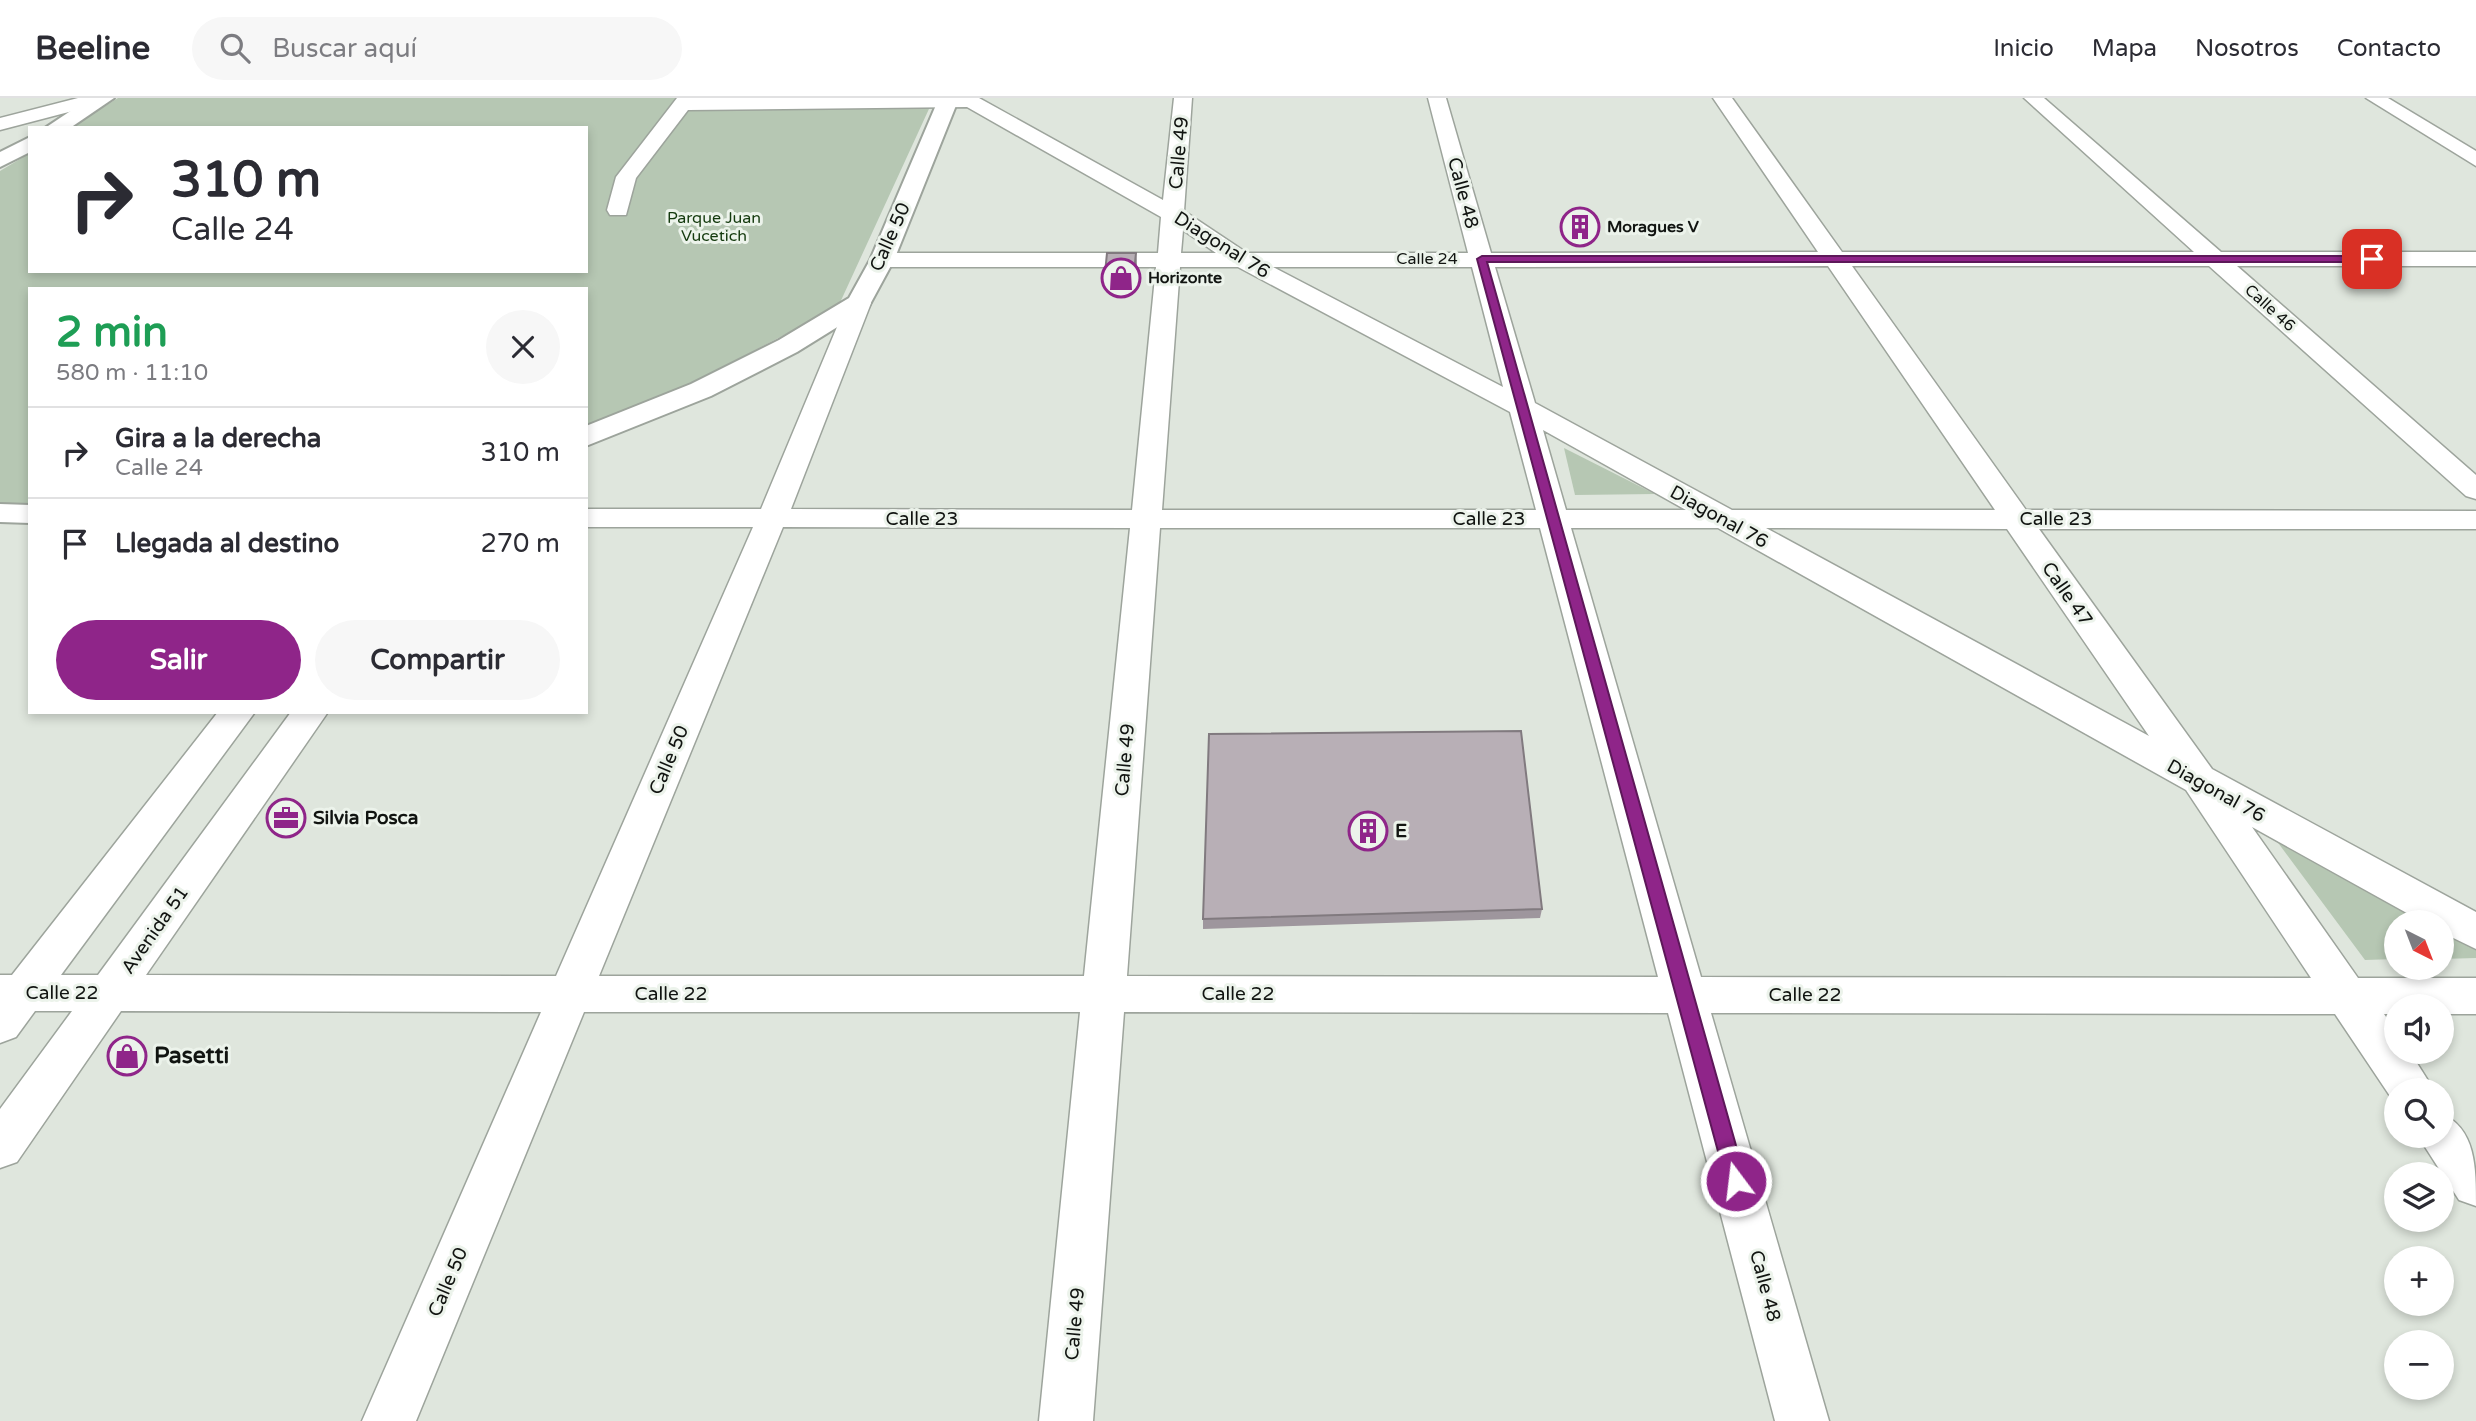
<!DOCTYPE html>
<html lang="es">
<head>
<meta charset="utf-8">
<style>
  :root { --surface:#fff; --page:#f7f7f7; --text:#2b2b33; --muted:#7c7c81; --line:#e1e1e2; --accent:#8f2589 }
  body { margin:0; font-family:"Varela Round",sans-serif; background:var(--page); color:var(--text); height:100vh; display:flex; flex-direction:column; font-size:26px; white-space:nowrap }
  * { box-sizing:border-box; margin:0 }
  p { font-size:23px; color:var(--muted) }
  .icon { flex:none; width:38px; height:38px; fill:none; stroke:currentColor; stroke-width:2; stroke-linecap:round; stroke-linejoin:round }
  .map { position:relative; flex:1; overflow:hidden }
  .drawer { position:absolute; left:28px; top:189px; width:560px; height:427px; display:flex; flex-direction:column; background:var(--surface); border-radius:0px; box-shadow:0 4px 10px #0003 }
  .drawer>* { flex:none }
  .guide { position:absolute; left:28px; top:28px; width:560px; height:147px; border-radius:0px; box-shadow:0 4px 10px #0003; background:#fff; color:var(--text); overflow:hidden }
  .needle { width:46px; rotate:138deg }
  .controls { position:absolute; left:2384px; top:812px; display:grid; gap:14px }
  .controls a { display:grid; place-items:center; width:70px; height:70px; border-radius:50%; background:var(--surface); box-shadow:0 4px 10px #0003; font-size:35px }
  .pin { position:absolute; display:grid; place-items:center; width:60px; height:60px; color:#fff; margin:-30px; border-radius:14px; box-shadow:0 4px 10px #0006 }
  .me { position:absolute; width:77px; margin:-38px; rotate:345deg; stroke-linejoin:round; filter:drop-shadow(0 0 5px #0008) }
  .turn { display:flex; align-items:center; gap:24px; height:147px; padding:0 28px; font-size:32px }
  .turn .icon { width:91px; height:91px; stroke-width:2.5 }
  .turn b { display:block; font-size:49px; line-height:60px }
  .round { display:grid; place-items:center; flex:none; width:74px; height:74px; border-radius:37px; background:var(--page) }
  .headline { display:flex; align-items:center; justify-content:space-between; height:119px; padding:0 28px }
  h1 { font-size:42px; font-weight:700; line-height:52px; color:#1e9e55 }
  .primary-button { display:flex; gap:14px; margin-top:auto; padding:14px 28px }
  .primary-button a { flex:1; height:80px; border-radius:42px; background:var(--accent); color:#fff; font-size:28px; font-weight:700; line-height:80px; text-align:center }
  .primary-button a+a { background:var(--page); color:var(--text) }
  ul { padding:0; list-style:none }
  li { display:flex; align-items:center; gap:21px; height:91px; padding:0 28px; border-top:2px solid var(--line) }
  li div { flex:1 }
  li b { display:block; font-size:26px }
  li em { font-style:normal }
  header { display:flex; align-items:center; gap:42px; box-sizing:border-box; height:98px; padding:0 35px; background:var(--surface); border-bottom:2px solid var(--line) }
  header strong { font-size:33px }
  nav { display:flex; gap:38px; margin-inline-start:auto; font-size:24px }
  .search { width:490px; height:63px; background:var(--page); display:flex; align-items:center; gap:18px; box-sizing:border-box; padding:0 24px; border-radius:38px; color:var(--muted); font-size:26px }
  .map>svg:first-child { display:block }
  .green { fill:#b6c7b3 }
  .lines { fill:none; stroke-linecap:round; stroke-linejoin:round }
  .minor-casing { stroke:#9da49c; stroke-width:3 }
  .major-casing { stroke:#9da49c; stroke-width:4 }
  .minor { fill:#fff; fill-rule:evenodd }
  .major { fill:#fff; fill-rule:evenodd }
  .wall { fill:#9e969d }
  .shaded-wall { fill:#817a7f }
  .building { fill:#b8afb6; stroke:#817a7f; stroke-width:2 }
  .route { fill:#8f2589; stroke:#5d1859; stroke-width:2 }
  .labels { text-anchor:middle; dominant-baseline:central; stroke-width:6; stroke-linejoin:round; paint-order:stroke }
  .far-park-label { font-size:16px; fill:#143a0e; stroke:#ecf3eb }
  .far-poi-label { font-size:16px; font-weight:bold; fill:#111411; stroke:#ecf3eb; text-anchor:start }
  .far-street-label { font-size:16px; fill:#111411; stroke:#ecf3eb }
  .street-label { font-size:19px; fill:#111411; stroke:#ecf3eb }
  .poi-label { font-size:19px; font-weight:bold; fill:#111411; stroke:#ecf3eb; text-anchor:start }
  .near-poi-label { font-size:23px; font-weight:bold; fill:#111411; stroke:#ecf3eb; text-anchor:start }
</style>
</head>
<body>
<header>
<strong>Beeline</strong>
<div class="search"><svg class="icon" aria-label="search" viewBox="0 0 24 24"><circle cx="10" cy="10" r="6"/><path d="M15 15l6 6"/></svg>Buscar aquí</div>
<nav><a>Inicio</a><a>Mapa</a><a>Nosotros</a><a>Contacto</a></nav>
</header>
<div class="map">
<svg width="2476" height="1323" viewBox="0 0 2476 1323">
  <rect width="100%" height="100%" fill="#dfe6dd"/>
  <!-- green -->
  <g class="green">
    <path d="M118,0H934L838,209L636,314L586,329V191H30V405H0V73L30,55V173H586V30H70Z"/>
    <path d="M1564,350L1655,396L1575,397Z"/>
    <path d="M2276,742L2427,824H2396V861L2365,862Z"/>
    <path d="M2441,832L2476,850V860L2441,861Z"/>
  </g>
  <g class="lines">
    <defs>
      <g id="minor">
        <path d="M78,0H109L107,4L0,32V20Z"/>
        <path d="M677,0H979L1163,102L1174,0H1192L1184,113L1247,155H1468L1428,0H1446L1491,155L1818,154L1713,0H1732L1842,154H2194L2024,0H2044L2221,154H2476V168H2237L2476,377V401L2466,398L2209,168H1852L2026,412L2476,413V431H2039L2212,671L2476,814V851L2441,834V824H2423L2252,729L2358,880H2476V916H2441V908H2396V916H2384L2396,933V954H2410L2434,992H2396V1007L2335,916L1711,915L1829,1323H1775L1668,915L1124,914L1093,1323H1039L1080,914H584L416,1323H362L541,914L121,913L17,1064L0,1070V1011L72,913H35L16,939L0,945V877H12L218,614H255L61,877H98L291,614H328L146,877L556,878L753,429H586V411H761L847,205L850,200H868L871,205L791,411L1132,412L1156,169H882L874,167L870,162L874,157L882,155H1158L1161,119L967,9L688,12L636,80L626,117H610L607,112L616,79ZM1183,132L1216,155H1181ZM1828,168L1995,412H1732L1535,305L1495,169ZM1180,169H1238L1510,314L1536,412H1162ZM1273,169H1472L1503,289ZM1543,332L1686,412H1566ZM783,429L1130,430L1084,878H599ZM1160,430H1540L1658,879L1127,878ZM1571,430H1718L2186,692L2311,880L1701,879ZM1766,430L2007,431L2149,638Z"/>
        <path d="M2366,0H2388L2476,53V68Z"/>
        <path d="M2441,1015C2476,1031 2476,1069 2476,1108L2459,1102L2418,1038H2441Z"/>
      </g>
      <g id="major">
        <path d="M90,0H114L70,30H45Z"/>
        <path d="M939,0H959L894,162L868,210L797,254L711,298L586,348V328L691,286L779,242L849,200L870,162Z"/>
        <path d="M30,39V54L0,69V54Z"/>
        <path d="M0,406L30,407V425L0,424Z"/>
      </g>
    </defs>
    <!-- minor casing -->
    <use href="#minor" class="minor-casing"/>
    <!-- major casing -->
    <use href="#major" class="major-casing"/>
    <!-- minor -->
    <use href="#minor" class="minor"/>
    <!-- major -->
    <use href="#major" class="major"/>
  </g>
  <!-- wall -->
  <g class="wall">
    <path d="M1136,155L1137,172L1135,191L1106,192L1105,175Z"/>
    <path d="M1542,811L1540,820L1203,831V821Z"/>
  </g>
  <!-- shaded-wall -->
  <path class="shaded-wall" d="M1136,155L1137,172L1135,191L1134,174Z"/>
  <!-- building -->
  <g class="building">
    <path d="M1107,155H1136L1134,174L1105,175Z"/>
    <path d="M1521,633L1542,811L1203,821L1209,636Z"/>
  </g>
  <!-- route -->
  <path class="route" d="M1482,158H2372L2377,161L2372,164H1487L1746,1083L1743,1090L1736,1093L1729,1090L1726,1083L1477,161Z"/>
  <!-- icons -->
  <defs>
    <symbol id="building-ring" viewBox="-11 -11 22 22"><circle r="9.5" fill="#ecf3eb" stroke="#8f2589" stroke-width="1.5"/><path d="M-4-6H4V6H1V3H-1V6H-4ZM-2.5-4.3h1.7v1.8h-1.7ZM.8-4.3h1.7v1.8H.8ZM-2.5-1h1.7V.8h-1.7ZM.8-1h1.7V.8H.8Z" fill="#8f2589"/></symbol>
    <symbol id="shop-ring" viewBox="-11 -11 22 22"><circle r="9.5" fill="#ecf3eb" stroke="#8f2589" stroke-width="1.5"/><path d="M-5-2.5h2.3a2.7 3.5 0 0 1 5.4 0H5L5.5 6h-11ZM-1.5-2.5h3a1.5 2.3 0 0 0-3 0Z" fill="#8f2589"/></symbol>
    <symbol id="office-ring" viewBox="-11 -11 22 22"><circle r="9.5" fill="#ecf3eb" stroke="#8f2589" stroke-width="1.5"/><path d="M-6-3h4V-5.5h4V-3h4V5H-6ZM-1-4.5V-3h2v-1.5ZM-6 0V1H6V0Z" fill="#8f2589"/></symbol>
  </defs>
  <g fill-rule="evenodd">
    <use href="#building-ring" x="1558" y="107" width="44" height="44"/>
    <use href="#shop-ring" x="1099" y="158" width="44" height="44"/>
    <use href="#office-ring" x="264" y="698" width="44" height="44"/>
    <use href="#building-ring" x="1346" y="711" width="44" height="44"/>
    <use href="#shop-ring" x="105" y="936" width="44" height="44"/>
  </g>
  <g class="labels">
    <!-- far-park labels -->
    <g class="far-park-label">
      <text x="714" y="120">Parque Juan<tspan x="714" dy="18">Vucetich</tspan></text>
    </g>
    <!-- far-poi labels -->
    <g class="far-poi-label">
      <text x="1607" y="129">Moragues V</text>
      <text x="1148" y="180">Horizonte</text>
    </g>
    <!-- far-street labels -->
    <g class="far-street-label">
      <text x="1427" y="161">Calle 24</text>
      <text transform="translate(2270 210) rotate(42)">Calle 46</text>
    </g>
    <!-- street labels -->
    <g class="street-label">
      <text transform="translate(1179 55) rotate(-85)">Calle 49</text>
      <text transform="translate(1463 95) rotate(75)">Calle 48</text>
      <text transform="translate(890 139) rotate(-66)">Calle 50</text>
      <text transform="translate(1222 147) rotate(32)">Diagonal 76</text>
      <text transform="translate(1719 419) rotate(29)">Diagonal 76</text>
      <text x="922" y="421">Calle 23</text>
      <text x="1489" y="421">Calle 23</text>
      <text x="2056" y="421">Calle 23</text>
      <text transform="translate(2067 496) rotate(55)">Calle 47</text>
      <text transform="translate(669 662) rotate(-67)">Calle 50</text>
      <text transform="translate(1125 662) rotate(-85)">Calle 49</text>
      <text transform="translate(2216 693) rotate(29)">Diagonal 76</text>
      <text transform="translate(155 832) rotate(-55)">Avenida 51</text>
      <text x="62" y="895">Calle 22</text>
      <text x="671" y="896">Calle 22</text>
      <text x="1238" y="896">Calle 22</text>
      <text x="1805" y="897">Calle 22</text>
      <text transform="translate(448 1184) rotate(-67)">Calle 50</text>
      <text transform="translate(1765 1188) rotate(75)">Calle 48</text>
      <text transform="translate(1075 1226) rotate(-85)">Calle 49</text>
    </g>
    <!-- poi labels -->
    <g class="poi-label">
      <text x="313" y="720">Silvia Posca</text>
      <text x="1395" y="733">E</text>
    </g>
    <!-- near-poi labels -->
    <g class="near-poi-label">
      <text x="154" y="958">Pasetti</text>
    </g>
  </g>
</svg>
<div class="controls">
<a><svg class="needle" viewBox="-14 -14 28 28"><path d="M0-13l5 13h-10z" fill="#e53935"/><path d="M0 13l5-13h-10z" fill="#7c7c81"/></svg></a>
<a><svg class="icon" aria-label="sound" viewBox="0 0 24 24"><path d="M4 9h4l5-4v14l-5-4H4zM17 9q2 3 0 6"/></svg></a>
<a><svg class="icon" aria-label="search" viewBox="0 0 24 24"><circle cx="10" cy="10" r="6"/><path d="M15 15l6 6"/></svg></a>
<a><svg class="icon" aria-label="layers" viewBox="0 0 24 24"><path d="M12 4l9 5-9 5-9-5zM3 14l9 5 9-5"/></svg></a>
<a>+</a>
<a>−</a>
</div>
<div class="pin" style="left:2372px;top:161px;background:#d93025"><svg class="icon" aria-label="arrive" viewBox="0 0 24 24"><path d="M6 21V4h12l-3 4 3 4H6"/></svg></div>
<svg class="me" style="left:1736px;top:1083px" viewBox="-20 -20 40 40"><circle r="17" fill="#8f2589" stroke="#fff" stroke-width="3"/><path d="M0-11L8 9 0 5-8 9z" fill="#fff"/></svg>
<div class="guide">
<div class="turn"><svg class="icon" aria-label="right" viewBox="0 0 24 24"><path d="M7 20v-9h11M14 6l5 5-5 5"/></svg><div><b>310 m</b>Calle 24</div></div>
</div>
<section class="drawer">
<div class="headline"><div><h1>2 min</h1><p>580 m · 11:10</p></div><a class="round"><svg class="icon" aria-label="close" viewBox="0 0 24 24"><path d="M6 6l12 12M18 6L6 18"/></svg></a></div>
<ul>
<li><svg class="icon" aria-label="right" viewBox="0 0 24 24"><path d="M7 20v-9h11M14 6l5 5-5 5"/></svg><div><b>Gira a la derecha</b><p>Calle 24</p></div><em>310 m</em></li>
<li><svg class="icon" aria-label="arrive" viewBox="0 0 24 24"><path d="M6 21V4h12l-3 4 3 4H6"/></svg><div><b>Llegada al destino</b></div><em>270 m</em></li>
</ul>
<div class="primary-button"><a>Salir</a><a>Compartir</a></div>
</section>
</div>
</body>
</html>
